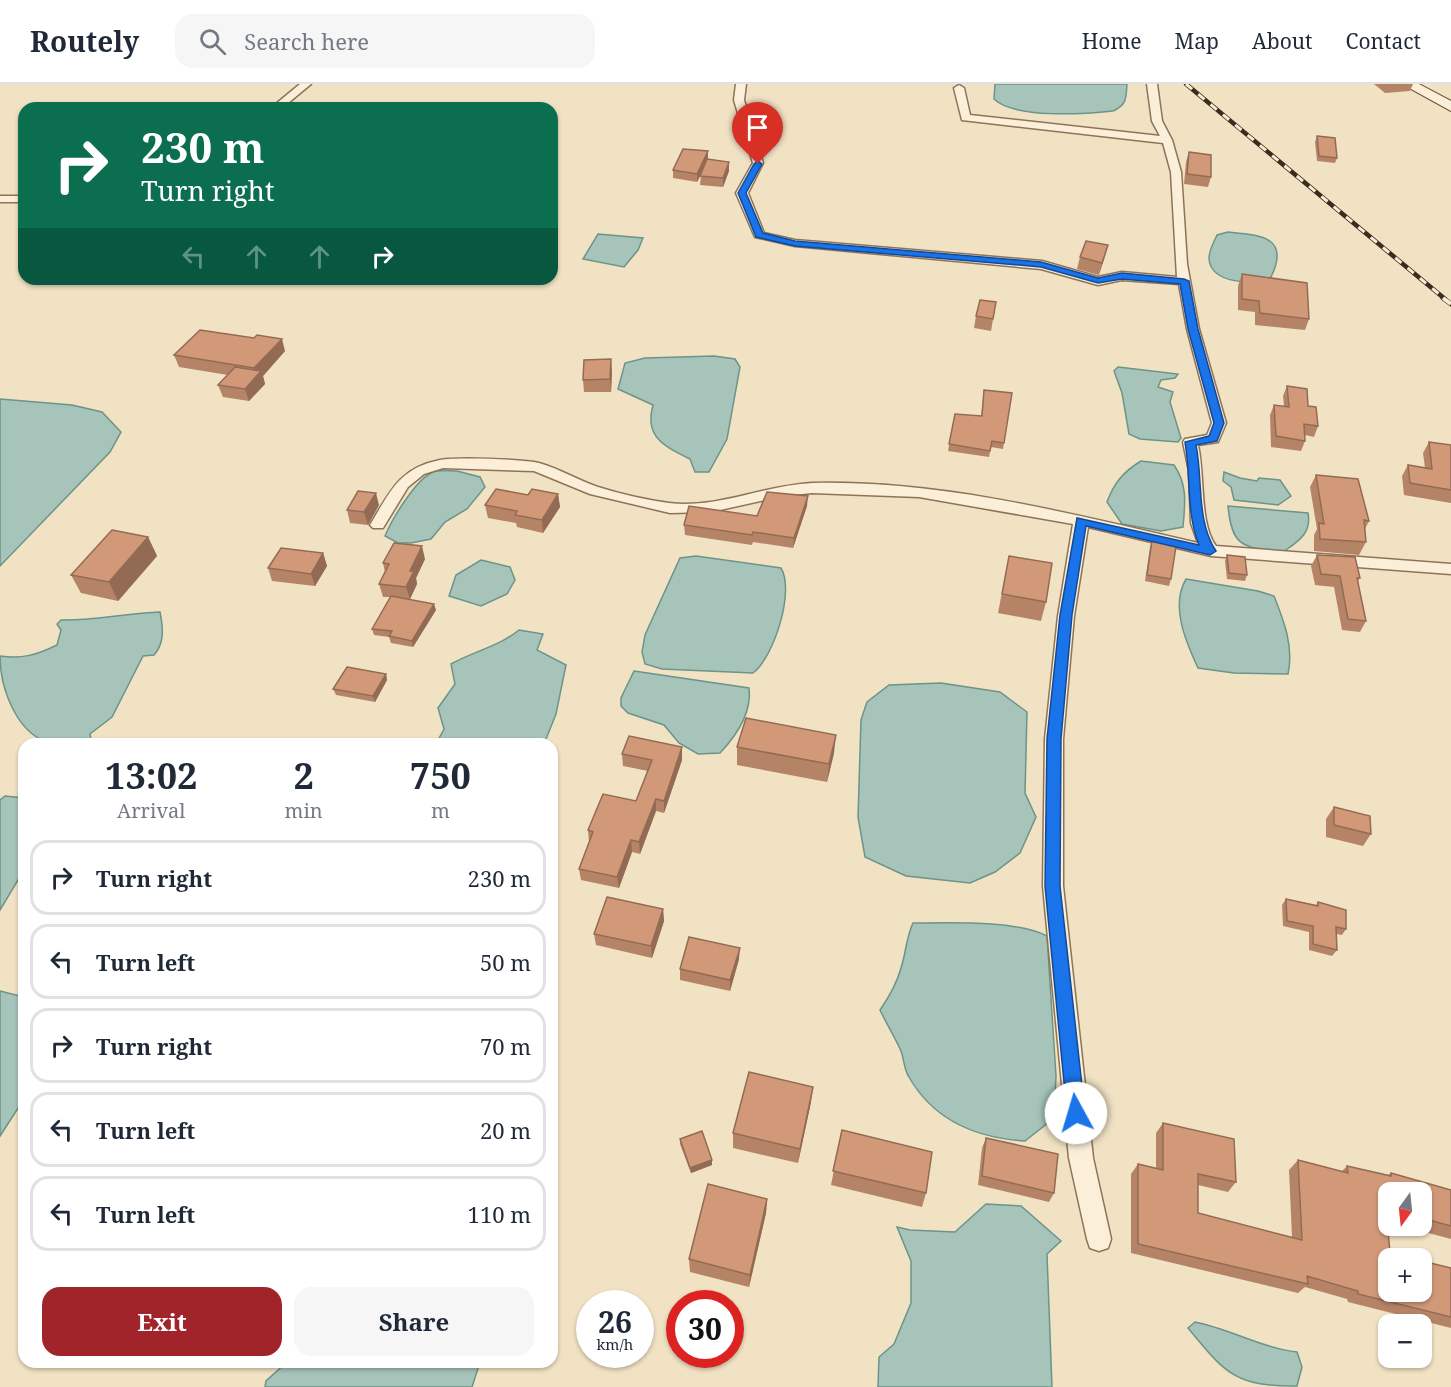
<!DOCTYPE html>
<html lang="en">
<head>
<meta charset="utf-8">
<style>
  :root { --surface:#fff; --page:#f6f6f7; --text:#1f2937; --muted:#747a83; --line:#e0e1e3; --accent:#a1242b }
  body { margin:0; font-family:"Noto Serif",serif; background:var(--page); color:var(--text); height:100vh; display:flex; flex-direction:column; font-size:22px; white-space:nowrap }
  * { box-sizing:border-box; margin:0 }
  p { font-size:20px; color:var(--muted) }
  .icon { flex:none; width:33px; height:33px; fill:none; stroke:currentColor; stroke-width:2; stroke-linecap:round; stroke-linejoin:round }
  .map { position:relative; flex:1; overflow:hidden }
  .drawer { position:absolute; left:18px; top:654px; width:540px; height:630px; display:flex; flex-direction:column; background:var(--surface); border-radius:18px; box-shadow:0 2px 4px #0004 }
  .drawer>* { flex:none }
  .hud { position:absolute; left:18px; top:18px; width:540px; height:183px; border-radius:18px; box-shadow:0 2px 4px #0004; background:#0b6e4f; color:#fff; overflow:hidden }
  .needle { width:39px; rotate:195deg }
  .controls { position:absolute; left:1378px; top:1098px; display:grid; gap:12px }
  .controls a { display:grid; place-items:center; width:54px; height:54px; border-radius:12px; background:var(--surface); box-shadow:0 2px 4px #0004; font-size:30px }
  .speed { position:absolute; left:576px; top:1206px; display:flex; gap:12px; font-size:30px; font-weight:700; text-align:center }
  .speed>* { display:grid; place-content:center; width:78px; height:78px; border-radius:50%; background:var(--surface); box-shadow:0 2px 4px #0004; line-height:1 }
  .speed small { font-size:15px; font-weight:400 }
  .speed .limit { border:9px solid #d22; background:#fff; color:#111 }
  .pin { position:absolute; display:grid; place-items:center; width:51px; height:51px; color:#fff; margin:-62px -26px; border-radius:50% 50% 50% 0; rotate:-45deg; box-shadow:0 0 6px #0007 }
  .pin .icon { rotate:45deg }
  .me { position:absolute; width:66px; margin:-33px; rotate:354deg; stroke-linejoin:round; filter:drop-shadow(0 0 4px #0008) }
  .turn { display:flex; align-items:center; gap:21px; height:126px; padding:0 24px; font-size:27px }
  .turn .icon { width:78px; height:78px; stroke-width:2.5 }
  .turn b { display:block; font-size:42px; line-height:51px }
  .lanes { display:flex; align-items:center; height:57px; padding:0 24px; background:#0003; justify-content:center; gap:30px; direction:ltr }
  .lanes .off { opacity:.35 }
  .eta { display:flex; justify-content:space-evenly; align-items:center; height:102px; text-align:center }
  .eta b { font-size:36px; font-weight:700; line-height:42px }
  .primary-button { display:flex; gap:12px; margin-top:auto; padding:12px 24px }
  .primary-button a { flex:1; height:69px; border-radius:18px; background:var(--accent); color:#fff; font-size:24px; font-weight:700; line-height:69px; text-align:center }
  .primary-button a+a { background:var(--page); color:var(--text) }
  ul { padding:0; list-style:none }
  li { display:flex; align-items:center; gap:18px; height:75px; margin:0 12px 9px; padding:0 12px; border:3px solid var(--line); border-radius:18px }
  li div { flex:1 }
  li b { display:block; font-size:22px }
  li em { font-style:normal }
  header { display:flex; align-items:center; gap:36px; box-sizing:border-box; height:84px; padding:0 30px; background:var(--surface); border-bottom:2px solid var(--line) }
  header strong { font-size:28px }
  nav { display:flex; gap:33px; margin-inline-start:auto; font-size:21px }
  .search { width:420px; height:54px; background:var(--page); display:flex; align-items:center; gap:15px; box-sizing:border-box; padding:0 21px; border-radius:18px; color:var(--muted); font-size:22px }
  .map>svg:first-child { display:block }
  .water { fill:#a6c4ba; stroke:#6c9488; stroke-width:1.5 }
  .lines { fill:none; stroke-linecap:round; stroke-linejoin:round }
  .minor-casing { stroke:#8e7359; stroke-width:3 }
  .secondary-casing { stroke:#70533c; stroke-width:2 }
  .minor { fill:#fbefd9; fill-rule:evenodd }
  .secondary { fill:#fbefd9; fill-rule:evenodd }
  .rail-far1-casing { stroke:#3d2b1e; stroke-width:4.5 }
  .rail-casing { stroke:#3d2b1e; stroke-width:5 }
  .rail-far1 { stroke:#f8ecd5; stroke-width:3; stroke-dasharray:8; stroke-linecap:butt }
  .rail { stroke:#f8ecd5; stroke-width:4; stroke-dasharray:10; stroke-linecap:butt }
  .wall { fill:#b58467 }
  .shaded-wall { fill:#936b54 }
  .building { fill:#d29978; stroke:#936b54; stroke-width:1.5 }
  .route { fill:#1a73e8; stroke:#114b97; stroke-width:1.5 }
</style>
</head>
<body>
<header>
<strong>Routely</strong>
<div class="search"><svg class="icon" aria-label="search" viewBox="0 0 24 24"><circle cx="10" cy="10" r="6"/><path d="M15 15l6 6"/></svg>Search here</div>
<nav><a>Home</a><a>Map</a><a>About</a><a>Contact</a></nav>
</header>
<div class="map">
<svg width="1451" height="1303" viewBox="0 0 1451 1303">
  <rect width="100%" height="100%" fill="#f1e2c4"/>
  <!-- water -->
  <g class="water">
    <path d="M995,0H1127C1126,14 1127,21 1113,27C1085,30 1015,35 994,15Z"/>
    <path d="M1228,148C1259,151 1291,152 1271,193C1255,201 1210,201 1209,174C1209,167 1214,157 1217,151Z"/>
    <path d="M598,150L643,154L638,166L624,183L583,175Z"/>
    <path d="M714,272L735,275L740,283L727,355L709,388H695L690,375C664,362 644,353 653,321L618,305L625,279L645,274Z"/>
    <path d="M1118,283L1178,290L1175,294L1161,296L1158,303L1173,308L1170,318L1181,354L1178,358L1140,355L1129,350L1122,309L1114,287Z"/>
    <path d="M0,315L72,321L102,328L121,348L110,368L0,482Z"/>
    <path d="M1141,377L1174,381C1188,401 1185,420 1183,443L1161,447L1122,440L1107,418C1114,399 1123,388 1141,377Z"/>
    <path d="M457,387L480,393L485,403L467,425L445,438L431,455L411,459H398L385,452C392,435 416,395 433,388C440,385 450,387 457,387Z"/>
    <path d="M1224,388L1240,394L1257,397L1259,394L1280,396L1291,412L1278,421L1234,416L1231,403L1223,397Z"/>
    <path d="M1228,422L1308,429C1312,450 1297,458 1283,468C1244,463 1232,465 1228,422Z"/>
    <path d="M696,472L781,484C795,507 774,573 753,589L662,585L645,580L642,568L645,551L680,474Z"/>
    <path d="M481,476L510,483L515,496L507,510L481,522L449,512L456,491Z"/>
    <path d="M1186,495L1258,507L1274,512C1284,537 1294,563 1288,590L1234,589L1198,584C1186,558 1170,522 1186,495Z"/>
    <path d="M160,528C163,543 165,559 154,571L143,572L112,633L90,650L92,660C80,660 66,662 55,660C17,654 0,604 0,572C22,575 37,571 57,561L61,546L57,540L61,536C95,537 126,529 160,528Z"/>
    <path d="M519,546L543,550L537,566L566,581L556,630L544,660H436L444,645L438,624L455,600L451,580C474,567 498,563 519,546Z"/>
    <path d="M634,587L749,604C752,628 736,652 720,669L698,670L679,659L664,641L628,629L621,622V614Z"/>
    <path d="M941,599L1000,608L1027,628L1025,709L1036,733L1020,769L995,788L970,799L906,792L865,773L858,733L861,636L867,618L889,601Z"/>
    <path d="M5,712L24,714V786L0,826V716Z"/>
    <path d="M913,839C950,839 1016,836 1047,852L1056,992L1054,1034L1025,1057C977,1054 934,1037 909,993C904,986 904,975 901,967C895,953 886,939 880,926C889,913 897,899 901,884C906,869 906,854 913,839Z"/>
    <path d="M0,907L24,913V1015L0,1052Z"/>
    <path d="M986,1120L1021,1122L1061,1157L1047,1170L1052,1303H878L879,1273L894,1260L911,1219V1177L897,1143L910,1146L955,1148Z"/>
    <path d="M1195,1238C1230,1245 1262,1264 1297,1268L1302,1283L1297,1302C1233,1303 1224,1287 1188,1244Z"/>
    <path d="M287,1278H480L472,1303H265L266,1297Z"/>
  </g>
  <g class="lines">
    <defs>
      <g id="minor">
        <path d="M300,0H311L282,24H271Z"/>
        <path d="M736,0H746L744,16L763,79L748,109L764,149L795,156L1042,177L1098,193L1122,188L1177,193L1171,88L1163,59L962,36L954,4L959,1L964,4L970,31L1160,52L1152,37L1147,0H1157L1162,37L1172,56L1181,88L1187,180L1199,245L1226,339L1218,358L1198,361C1205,391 1199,439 1216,462L1451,480V490L1211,472L1088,443L1074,532L1063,655V802L1093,1074L1111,1155L1108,1164L1099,1167L1090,1164L1087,1155L1069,1074L1043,802L1045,655L1058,532L1073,440L919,413L812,409L783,412L711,428L670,429L590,410L534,387L443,384L424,390L408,403L383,444H373L370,441C390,408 399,384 440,376C456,373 523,375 539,379C560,385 578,396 598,403C620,410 647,416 669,419C718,425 764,401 813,399C942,396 1072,430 1198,459L1191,439L1189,387L1183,358L1185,355L1207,351L1212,339L1187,245L1179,200L1122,196L1098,201L1041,185L795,162L755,153L736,109L753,79L734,16Z"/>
        <rect x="0" y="112" width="24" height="6"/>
      </g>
      <path id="secondary" d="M1402,0H1419L1451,17V27Z"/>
    </defs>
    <!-- minor casing -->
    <use href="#minor" class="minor-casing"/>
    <!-- secondary casing -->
    <use href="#secondary" class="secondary-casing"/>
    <!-- minor -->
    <use href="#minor" class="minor"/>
    <!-- secondary -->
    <use href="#secondary" class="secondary"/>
    <defs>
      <path id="rail-far1" d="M1186,0L1445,215"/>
      <path id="rail" d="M1443,214L1451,220"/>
    </defs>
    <!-- rail-far1 casing -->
    <use href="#rail-far1" class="rail-far1-casing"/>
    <!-- rail casing -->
    <use href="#rail" class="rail-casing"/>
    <!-- rail-far1 -->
    <use href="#rail-far1" class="rail-far1"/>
    <!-- rail -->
    <use href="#rail" class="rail"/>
  </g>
  <!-- wall -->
  <g class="wall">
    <path d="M1374,0H1413L1410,7L1385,9Z"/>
    <path d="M1317,52L1337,74L1335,79L1317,77L1315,58Z"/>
    <path d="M1189,68L1211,93L1208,103L1184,100L1186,78Z"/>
    <path d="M708,75L729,87L723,103L700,101L701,91L697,98L673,94V86Z"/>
    <path d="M1108,161L1099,191L1077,185L1080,173Z"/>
    <path d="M1242,190L1309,235L1305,246L1255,241V228L1238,226V202Z"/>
    <path d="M996,218L991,247L974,244L976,232Z"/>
    <path d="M285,267L263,292L265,300L249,317L223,313L218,301L228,291L179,283L174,271Z"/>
    <path d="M612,287L611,308H584L583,296Z"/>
    <path d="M1287,302L1308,322L1318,342L1314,353L1305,351V357L1301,367L1271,363L1270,331L1274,321L1284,322L1283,312Z"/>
    <path d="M984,306L1012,309L1003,365L991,363L989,373L948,367L955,330L981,332Z"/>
    <path d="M1429,358L1451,361V419L1404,411L1402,392L1408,381L1425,384L1423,369Z"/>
    <path d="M1316,391L1369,437L1365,445L1366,458L1359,471L1314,467V451L1317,445L1310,403Z"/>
    <path d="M558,410L560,423L543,449L517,443L516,439L488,434L485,421L528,411Z"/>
    <path d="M379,421L368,441L350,439L347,426Z"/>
    <path d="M807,422L793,464L753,458L752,461L685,451L684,441L757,432Z"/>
    <path d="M148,453L157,472L118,517L81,509L71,491Z"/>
    <path d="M1152,457L1171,495L1169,502L1145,497L1150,463Z"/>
    <path d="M323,469L327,482L315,502L272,497L268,484Z"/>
    <path d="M1227,471L1247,491L1245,497L1227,495L1225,477Z"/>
    <path d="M1317,471L1360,494L1358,497L1366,537L1360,548L1342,546L1334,503L1315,501L1311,482Z"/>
    <path d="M1009,472L1046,518L1041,537L998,529Z"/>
    <path d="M425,475L416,494L417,500L410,515L436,526L413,563L391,559L389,553L374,551L372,545L390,513H383L379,500L385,488L383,479Z"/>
    <path d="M386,590L387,596L375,618L336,611L333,605Z"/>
    <path d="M737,663L834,669L827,698L737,681Z"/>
    <path d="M622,670L682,676L664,729L656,727L640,770L632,768L619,804L581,796L579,785L589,758L588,746L636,717L648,687L623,682Z"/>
    <path d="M1334,723L1371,750L1363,762L1326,753V735Z"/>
    <path d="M1286,815L1316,821L1318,818L1346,845L1342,851L1337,850V866L1332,872L1309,866V848L1283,842L1282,821Z"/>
    <path d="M663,825L664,837L652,874L596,861L594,850Z"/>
    <path d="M739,875L730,907L680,896V885Z"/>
    <path d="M811,1018L798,1079L733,1064V1049Z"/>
    <path d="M1163,1039L1236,1098L1228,1108L1198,1101V1129L1292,1153L1289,1086L1298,1076L1341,1088L1347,1082L1388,1091L1391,1089L1451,1106V1155L1402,1142H1422V1108H1389V1138L1387,1137L1390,1169L1451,1184V1244L1348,1218L1347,1215L1305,1203L1298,1209L1131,1169V1090L1138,1080L1156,1084V1049Z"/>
    <path d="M842,1046L926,1109L922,1123L831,1101Z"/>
    <path d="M986,1054L1054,1109L1049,1118L978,1101L982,1064Z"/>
    <path d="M680,1055L712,1081L691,1089L680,1060Z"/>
    <path d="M767,1115L766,1129L749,1203L690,1188L689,1175Z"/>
  </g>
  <!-- shaded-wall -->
  <g class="shaded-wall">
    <path d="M708,67V75L697,98V90Z"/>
    <path d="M729,78V87L723,103V94Z"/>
    <path d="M1108,161L1105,172L1099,191L1102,179Z"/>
    <path d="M282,255L285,267L263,292L265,300L249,317L245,305L257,292L254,284Z"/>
    <path d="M611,275L612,287L611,308L610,295Z"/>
    <path d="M376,409L379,421L368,441L364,428Z"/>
    <path d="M558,410L560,423L543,449L542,436Z"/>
    <path d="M808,412L807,422L793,464L794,454Z"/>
    <path d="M148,453L157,472L118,517L109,498Z"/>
    <path d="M422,462L425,475L416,494L417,500L410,515L406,503L410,487Z"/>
    <path d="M323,469L327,482L315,502L311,490Z"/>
    <path d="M434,520L436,526L413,563L412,557Z"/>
    <path d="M386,590L387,596L375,618L373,612Z"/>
    <path d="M836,651L834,669L827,698L829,680Z"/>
    <path d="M682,663V676L664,729V717Z"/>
    <path d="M656,715V727L640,770L639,758Z"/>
    <path d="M631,756L632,768L619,804L617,793Z"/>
    <path d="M663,825L664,837L652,874L651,862Z"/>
    <path d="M740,864L739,875L730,907V896Z"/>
    <path d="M813,1003L811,1018L798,1079L800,1065Z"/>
    <path d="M712,1076V1081L691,1089L690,1084Z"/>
    <path d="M767,1115L766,1129L749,1203L750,1191Z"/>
  </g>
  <!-- building -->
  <g class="building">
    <path d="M1317,52L1335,54L1337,74L1319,72Z"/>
    <path d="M683,65L708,67L697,90L673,86Z"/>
    <path d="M1189,68L1211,71V93L1187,90Z"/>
    <path d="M707,75L729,78L723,94L700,92Z"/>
    <path d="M1086,157L1108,161L1102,179L1080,173Z"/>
    <path d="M1242,190L1307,199L1309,235L1260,229L1259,217L1242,215Z"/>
    <path d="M980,216L996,218L993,235L976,232Z"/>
    <path d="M200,246L254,254L257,251L282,255L254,284L174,271Z"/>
    <path d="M611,275L610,295L583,296L584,276Z"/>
    <path d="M235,283L261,287L245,305L218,301Z"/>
    <path d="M1287,302L1307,305L1308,322L1316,323L1318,342L1304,340L1305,357L1276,352L1274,321L1289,323Z"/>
    <path d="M984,306L1012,309L1004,359L992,357L990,367L949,360L955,330L982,332Z"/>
    <path d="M1429,358L1451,361V406L1410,399L1408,381L1432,385Z"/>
    <path d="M1316,391L1358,395L1369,437L1364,436L1366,458L1320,455L1319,439L1324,440Z"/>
    <path d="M496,405L528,411L532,405L558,410L542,436L515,431L517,427L485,421Z"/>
    <path d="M358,407L376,409L364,428L347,426Z"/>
    <path d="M767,408L808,412L794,454L753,448L752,451L684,441L689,422L757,432Z"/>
    <path d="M112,446L148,453L109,498L71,491Z"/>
    <path d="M1152,457L1176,462L1171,495L1147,491Z"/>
    <path d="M394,459L422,462L410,487H414L406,503L379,500L389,480L383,479Z"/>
    <path d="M281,464L323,469L311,490L268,484Z"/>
    <path d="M1227,471L1245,473L1247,491L1229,489Z"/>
    <path d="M1317,471L1355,473L1360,494H1357L1366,537L1348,535L1340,492L1321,490Z"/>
    <path d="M1009,472L1052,479L1046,518L1002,510Z"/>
    <path d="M391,512L434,520L412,557L389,552L392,547L372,545Z"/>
    <path d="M347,583L386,590L373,612L333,605Z"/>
    <path d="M746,634L836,651L829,680L737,663Z"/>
    <path d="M629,652L682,663L664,717L656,715L639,758L631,756L617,793L579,785L593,748L588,746L603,710L636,717L652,676L622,670Z"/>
    <path d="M1334,723L1370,732L1371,750L1334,741Z"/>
    <path d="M607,813L663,825L651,862L594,850Z"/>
    <path d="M1286,815L1318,822V818L1346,826V845L1336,843L1337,866L1313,860V842L1287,837Z"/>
    <path d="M689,853L740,864L730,896L680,885Z"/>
    <path d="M749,988L813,1003L800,1065L733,1049Z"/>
    <path d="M1163,1039L1234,1055L1236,1098L1198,1090V1129L1302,1156L1298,1076L1348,1089L1347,1082L1391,1092V1089L1451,1106V1142L1422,1134V1108H1389V1125L1386,1124L1390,1169L1412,1174H1389V1208H1422V1177L1451,1184V1233L1358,1210V1207L1307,1192L1308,1200L1138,1160V1080L1163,1086Z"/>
    <path d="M842,1046L932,1068L926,1109L833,1087Z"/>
    <path d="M702,1047L712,1076L690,1084L680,1055Z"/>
    <path d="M986,1054L1058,1070L1054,1109L982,1092Z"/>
    <path d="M708,1100L767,1115L750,1191L689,1175Z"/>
  </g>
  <!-- route -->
  <path class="route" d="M758,77L762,80L746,109L763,149L795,157L1041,178L1098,194L1122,189L1184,195L1189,197L1198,245L1224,339L1217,357L1196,361C1203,395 1196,437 1216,467L1210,471L1086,442L1072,531L1061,655L1060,802L1085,1029L1082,1035L1076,1037L1070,1035L1067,1029L1045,802L1047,655L1060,531L1077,434L1199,461C1186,429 1191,392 1185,358L1209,352L1214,339L1188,245L1180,200L1122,195L1098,199L1041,183L795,162L756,153L738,109L754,80Z"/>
</svg>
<div class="controls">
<a><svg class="needle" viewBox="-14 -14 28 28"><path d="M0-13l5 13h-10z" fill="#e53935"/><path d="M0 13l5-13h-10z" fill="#747a83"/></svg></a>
<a>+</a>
<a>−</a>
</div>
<div class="speed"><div>26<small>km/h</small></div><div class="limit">30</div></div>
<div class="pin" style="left:758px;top:80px;background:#d93025"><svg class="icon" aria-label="arrive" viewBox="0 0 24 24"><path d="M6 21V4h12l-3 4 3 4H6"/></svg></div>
<svg class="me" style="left:1076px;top:1029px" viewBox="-20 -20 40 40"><circle r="19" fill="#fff"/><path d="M0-13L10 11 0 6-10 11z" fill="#1a73e8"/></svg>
<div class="hud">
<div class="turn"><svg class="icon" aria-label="right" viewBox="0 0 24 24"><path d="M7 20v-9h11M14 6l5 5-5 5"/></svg><div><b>230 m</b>Turn right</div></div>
<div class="lanes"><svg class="icon off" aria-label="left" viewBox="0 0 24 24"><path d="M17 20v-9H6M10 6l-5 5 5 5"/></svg><svg class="icon off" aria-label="ahead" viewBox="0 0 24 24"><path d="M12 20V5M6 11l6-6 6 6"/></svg><svg class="icon off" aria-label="ahead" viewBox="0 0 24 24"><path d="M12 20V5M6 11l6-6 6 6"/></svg><svg class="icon" aria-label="right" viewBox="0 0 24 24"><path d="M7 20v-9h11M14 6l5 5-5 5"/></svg></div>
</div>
<section class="drawer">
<div class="eta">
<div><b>13:02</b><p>Arrival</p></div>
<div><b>2</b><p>min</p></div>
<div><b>750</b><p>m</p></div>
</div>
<ul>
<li><svg class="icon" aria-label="right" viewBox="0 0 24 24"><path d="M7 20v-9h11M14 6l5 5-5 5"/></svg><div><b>Turn right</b></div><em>230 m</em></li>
<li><svg class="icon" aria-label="left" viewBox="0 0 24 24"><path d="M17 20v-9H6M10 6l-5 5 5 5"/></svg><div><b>Turn left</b></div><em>50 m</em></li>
<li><svg class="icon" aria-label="right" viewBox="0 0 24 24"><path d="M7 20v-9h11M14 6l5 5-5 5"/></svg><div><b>Turn right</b></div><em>70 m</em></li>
<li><svg class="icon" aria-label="left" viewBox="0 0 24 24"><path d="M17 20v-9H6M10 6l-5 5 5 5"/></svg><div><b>Turn left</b></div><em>20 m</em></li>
<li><svg class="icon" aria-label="left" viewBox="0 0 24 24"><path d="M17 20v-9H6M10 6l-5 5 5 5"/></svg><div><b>Turn left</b></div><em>110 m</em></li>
</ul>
<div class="primary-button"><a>Exit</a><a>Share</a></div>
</section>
</div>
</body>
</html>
